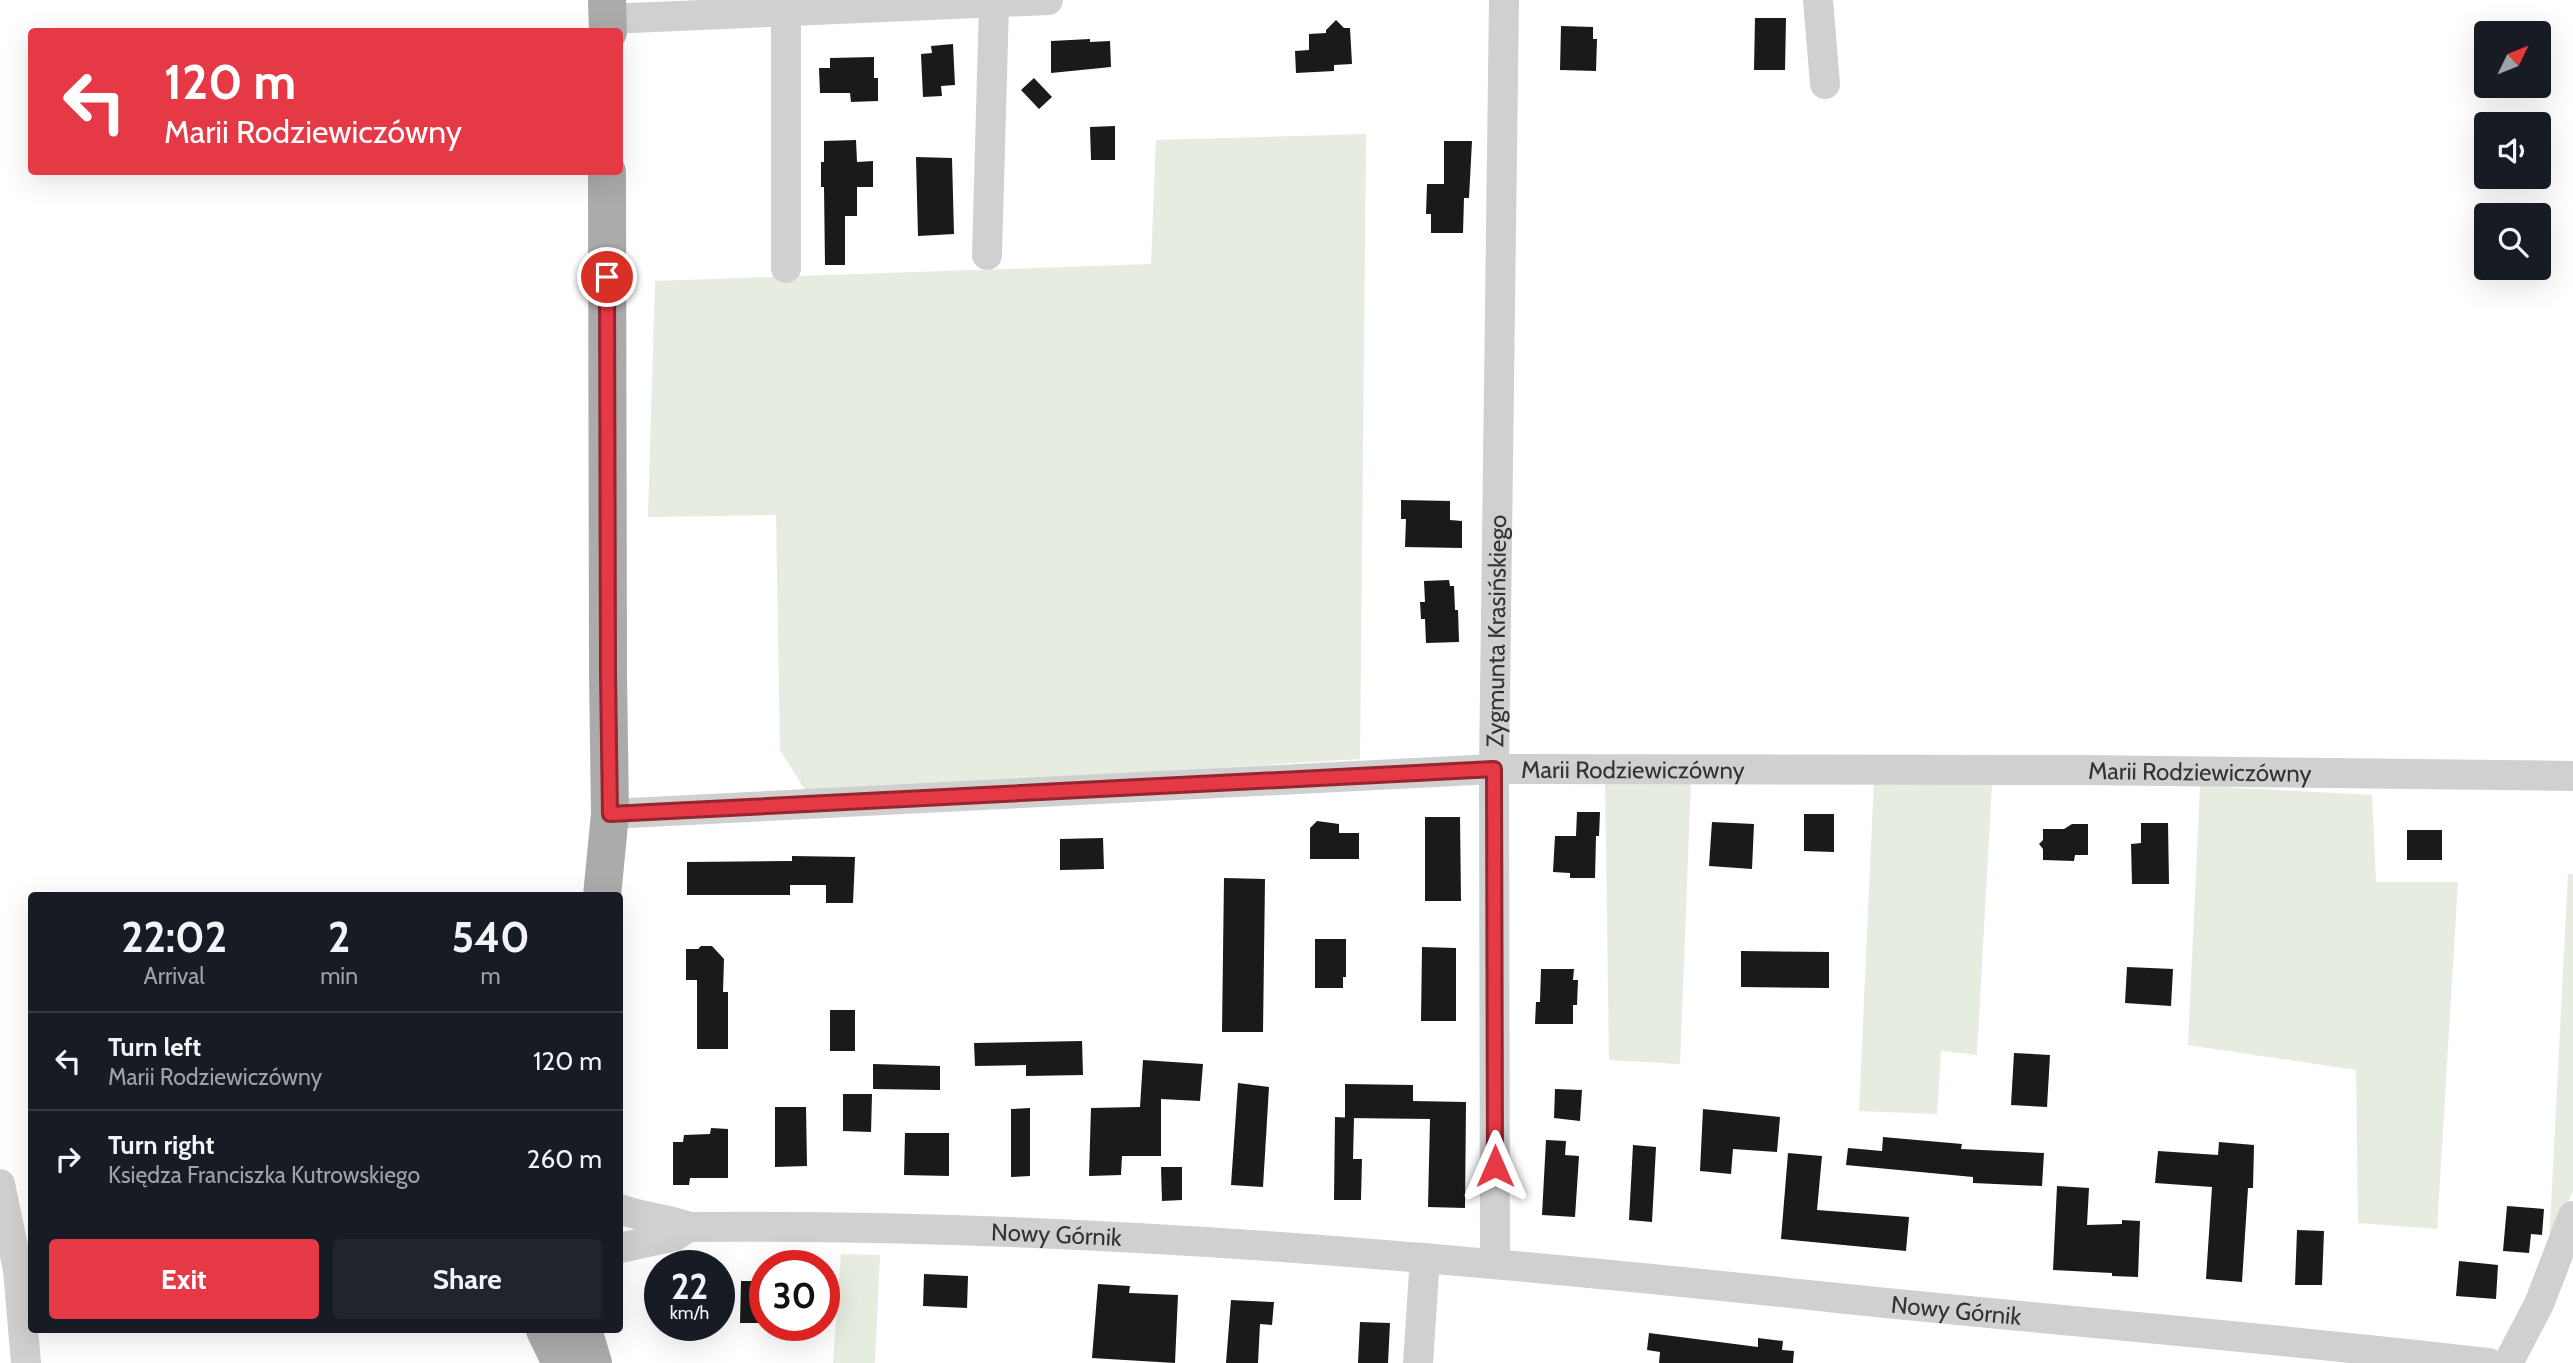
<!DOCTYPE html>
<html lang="en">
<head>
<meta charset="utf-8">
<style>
  :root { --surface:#171b24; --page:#20242c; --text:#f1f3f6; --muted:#9ea1a6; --line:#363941; --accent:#e63946 }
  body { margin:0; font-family:Cabin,sans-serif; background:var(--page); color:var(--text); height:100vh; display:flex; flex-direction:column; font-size:26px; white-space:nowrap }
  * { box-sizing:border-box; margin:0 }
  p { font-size:23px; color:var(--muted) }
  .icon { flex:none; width:38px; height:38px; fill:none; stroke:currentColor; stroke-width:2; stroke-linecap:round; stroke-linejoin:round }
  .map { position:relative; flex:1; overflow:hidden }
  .panel { position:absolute; left:28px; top:892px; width:595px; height:441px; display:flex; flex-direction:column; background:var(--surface); border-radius:7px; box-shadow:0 7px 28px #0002 }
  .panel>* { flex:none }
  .guide { position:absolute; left:28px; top:28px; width:595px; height:147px; border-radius:7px; box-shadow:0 7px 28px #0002; background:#e63946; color:#fff; overflow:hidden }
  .needle { width:46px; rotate:47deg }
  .fabs { position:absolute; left:2474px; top:21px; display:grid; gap:14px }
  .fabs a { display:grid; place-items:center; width:77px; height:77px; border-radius:7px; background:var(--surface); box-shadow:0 7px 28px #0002; font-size:35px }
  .speed { position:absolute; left:644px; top:1250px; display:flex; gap:14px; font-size:35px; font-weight:700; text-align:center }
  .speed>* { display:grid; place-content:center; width:91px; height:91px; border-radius:50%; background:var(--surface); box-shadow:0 7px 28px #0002; line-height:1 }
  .speed small { font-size:18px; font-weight:400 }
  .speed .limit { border:10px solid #d22; background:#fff; color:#111 }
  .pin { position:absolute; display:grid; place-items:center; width:60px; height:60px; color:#fff; margin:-30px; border:4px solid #fff; border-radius:50%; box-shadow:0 2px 7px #0007 }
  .me { position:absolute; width:77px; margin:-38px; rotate:0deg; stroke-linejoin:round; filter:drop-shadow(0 0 5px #0008) }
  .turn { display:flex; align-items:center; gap:24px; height:147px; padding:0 21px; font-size:32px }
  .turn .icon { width:91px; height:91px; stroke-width:2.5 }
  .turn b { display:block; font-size:49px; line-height:60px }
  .eta { display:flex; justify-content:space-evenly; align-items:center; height:119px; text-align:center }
  .eta b { font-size:42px; font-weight:700; line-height:49px }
  .button { display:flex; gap:14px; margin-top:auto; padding:14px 21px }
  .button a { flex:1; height:80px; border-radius:7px; background:var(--accent); color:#fff; font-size:28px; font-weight:700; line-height:80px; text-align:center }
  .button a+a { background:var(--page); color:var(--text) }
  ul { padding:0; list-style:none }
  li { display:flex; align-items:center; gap:21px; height:98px; padding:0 21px; border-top:2px solid var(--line) }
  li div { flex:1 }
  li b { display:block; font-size:26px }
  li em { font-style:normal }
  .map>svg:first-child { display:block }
  .grass { fill:#e6ecdf }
  .building { fill:#1a1a1a }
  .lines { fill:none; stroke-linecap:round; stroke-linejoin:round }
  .minor { stroke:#d0d0d0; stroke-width:30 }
  .major { stroke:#ababab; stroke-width:38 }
  .route-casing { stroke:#96252e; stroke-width:18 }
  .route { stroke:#e63946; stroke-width:12 }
  .labels { text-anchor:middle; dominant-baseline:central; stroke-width:7; stroke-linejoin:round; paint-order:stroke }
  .street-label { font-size:24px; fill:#333; stroke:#fff }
</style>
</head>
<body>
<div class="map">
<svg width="2573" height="1363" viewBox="0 0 2573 1363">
  <rect width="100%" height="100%" fill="#fff"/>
  <!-- grass -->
  <g class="grass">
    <path d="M1366,134L1360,759L807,793L780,750L776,515L648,517L655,281L1151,264L1156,140Z"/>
    <path d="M1605,780H1691L1680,1064L1609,1060Z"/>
    <path d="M1874,780L1992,783L1977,1055L1941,1051L1937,1114L1859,1111Z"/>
    <path d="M2200,786L2372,795L2376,882H2458L2437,1229L2358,1223L2356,1070L2188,1045Z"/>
    <path d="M2568,874H2573V1191L2549,1245Z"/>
    <path d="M841,1254L880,1255L875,1363H833Z"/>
  </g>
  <!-- building -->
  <g class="building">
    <path d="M1755,18H1786L1785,70H1754Z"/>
    <path d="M1336,20L1344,28H1350L1352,64L1334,65V71L1296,73L1295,51L1309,50V34L1326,33V30Z"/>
    <path d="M1561,26L1593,27V39H1597L1596,71L1560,70Z"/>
    <path d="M1090,39V42L1110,41L1111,67L1051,73V41Z"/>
    <path d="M953,44L955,85L941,86L942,96L923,97L921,54L932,53L931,46Z"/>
    <path d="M874,57V78H878V101L851,102L850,93H820L819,68H830V58Z"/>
    <path d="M1034,78L1052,97L1039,109L1021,90Z"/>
    <path d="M1115,126V160H1091L1090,127Z"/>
    <path d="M856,140L857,162L873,161V187H857V216H845V265H825L824,187H821V162H824V141Z"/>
    <path d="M1444,141H1472L1469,198H1464L1463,233H1431V214H1426L1427,184H1444Z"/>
    <path d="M916,157L952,158L954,234L918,236Z"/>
    <path d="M1401,500L1450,501V520L1462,521V548L1405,547L1406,519H1401Z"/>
    <path d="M1449,580L1450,586H1454L1455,610H1458L1459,642L1426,643L1425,619H1421L1420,602H1425L1424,581Z"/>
    <path d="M1577,812H1600L1599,836H1596L1595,878H1570V873L1553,872L1555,836H1576Z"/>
    <path d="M1804,814H1834V852L1804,851Z"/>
    <path d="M1425,817H1460L1461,901H1425Z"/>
    <path d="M1317,821L1339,824V833H1359V859H1310V828Z"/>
    <path d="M1712,822L1754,824L1752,869L1709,866Z"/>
    <path d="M2141,823H2168L2169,884H2132L2131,844L2141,843Z"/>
    <path d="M2072,824H2088V855H2075L2074,861L2043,860V849L2039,844L2043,840V829H2064Z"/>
    <rect x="2407" y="830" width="35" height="30"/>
    <path d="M1103,838L1104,869L1060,870V839Z"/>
    <path d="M792,856L855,857L853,903H826V885H790V895H687V862L792,861Z"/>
    <path d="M1224,878L1265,879L1263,1032H1222Z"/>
    <path d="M1315,939H1346V977H1343V988H1315Z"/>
    <path d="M701,946H712L724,959L723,992H728V1049H697V980H686V949H698Z"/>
    <path d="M1422,947L1456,948V1021H1421Z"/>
    <path d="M1741,951L1829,952V988L1741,987Z"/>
    <path d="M2127,967L2173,969L2171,1006L2125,1003Z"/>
    <path d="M1541,969H1574L1573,980H1578L1577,1005H1573V1024H1535L1536,1002H1540Z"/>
    <rect x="830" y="1010" width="25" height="41"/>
    <path d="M1082,1041L1083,1075L1026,1076V1065L975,1066L974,1043Z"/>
    <path d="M2014,1053L2050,1055L2047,1107L2011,1105Z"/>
    <path d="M1143,1060L1203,1064L1200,1101L1161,1099V1156H1122L1121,1175L1089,1176L1091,1108L1140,1107Z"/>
    <path d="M873,1064L940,1066V1090L873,1089Z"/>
    <path d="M1238,1083L1269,1087L1263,1187L1231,1185Z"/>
    <path d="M1345,1084L1413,1085V1101L1466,1102L1465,1208L1428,1207L1430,1119L1345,1118Z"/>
    <path d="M1555,1089L1582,1090L1580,1121L1554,1118Z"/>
    <path d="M843,1094H872L871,1132L843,1131Z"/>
    <path d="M775,1107H806L807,1166L775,1167Z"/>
    <path d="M1030,1108V1176L1011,1177V1109Z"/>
    <path d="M1703,1109L1780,1117L1777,1152L1733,1149L1731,1174L1700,1171Z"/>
    <path d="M1335,1117L1354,1118L1353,1159H1362L1361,1200H1334Z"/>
    <path d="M711,1128L728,1129V1178H690L689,1185H673V1142H683L684,1135L710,1134Z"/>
    <path d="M905,1133H949V1176L904,1175Z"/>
    <path d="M1883,1137L1962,1144L1961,1149L2044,1153L2042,1186L1973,1183V1177L1846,1165L1848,1148L1882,1151Z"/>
    <path d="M1546,1140L1566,1141L1565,1155L1579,1156L1575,1217L1542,1215Z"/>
    <path d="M2219,1142L2254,1145L2253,1188H2248L2242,1282L2206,1279L2212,1187L2155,1183L2158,1151L2218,1155Z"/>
    <path d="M1633,1145L1656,1147L1652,1222L1629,1220Z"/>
    <path d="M1788,1153L1822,1156L1817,1210L1909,1217L1906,1251L1781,1239Z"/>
    <path d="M1161,1167H1182V1200L1162,1201Z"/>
    <path d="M2057,1186L2089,1188L2087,1225L2122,1224V1220L2140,1221L2138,1277L2112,1276V1273L2053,1270Z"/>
    <path d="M2507,1206L2544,1209L2542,1235L2531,1234L2529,1253L2503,1251Z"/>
    <path d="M2297,1230L2324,1231L2322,1285H2295Z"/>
    <path d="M2459,1261L2498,1265L2496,1299L2456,1296Z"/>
    <path d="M924,1274L968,1276L967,1308L923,1306Z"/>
    <path d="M741,1281H765V1323H740Z"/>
    <path d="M1098,1284L1130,1286L1129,1293L1178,1295L1175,1363L1092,1358Z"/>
    <path d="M1231,1300L1274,1302L1272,1325L1260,1324L1258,1363H1226Z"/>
    <path d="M1360,1322L1390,1323L1388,1363H1358Z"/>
    <path d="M1649,1333L1758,1347V1338L1783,1341L1782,1350L1794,1351L1793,1363H1659L1660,1352L1647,1350Z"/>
  </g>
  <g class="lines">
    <!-- minor -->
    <g class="minor">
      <path d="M1818,0L1825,84"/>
      <path d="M608,19L1048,0"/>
      <path d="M987,255L994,4"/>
      <path d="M786,268V13"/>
      <path id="s1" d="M610,814L1494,769L2082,770L2573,776"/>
      <path d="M0,1184L18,1270L26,1363"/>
      <path id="s2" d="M620,1209C642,1218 667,1218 689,1227C1077,1223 1462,1258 1847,1299C2061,1321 2275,1338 2488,1363"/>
      <path d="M620,1248L675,1236L689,1227"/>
      <path id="s3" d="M1495,1263L1494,769L1504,0"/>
      <path d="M1418,1363L1425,1258"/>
      <path d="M2508,1363L2539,1304L2573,1216"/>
    </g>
    <!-- major -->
    <g class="major">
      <path d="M607,0L608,32"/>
      <path d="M602,896L610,814L608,674L607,172"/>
      <path d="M545,1330L561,1363"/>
      <path d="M583,1330L593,1363"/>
    </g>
  </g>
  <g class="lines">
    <defs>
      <path id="route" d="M607,277L608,674L610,814L1494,769L1495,1166"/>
    </defs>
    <!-- route casing -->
    <use href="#route" class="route-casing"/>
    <!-- route -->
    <use href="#route" class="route"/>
  </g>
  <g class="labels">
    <!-- street labels -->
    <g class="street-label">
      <text stroke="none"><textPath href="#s3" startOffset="632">Zygmunta Krasińskiego</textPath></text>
      <text stroke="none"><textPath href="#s1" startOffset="1024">Marii Rodziewiczówny</textPath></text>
      <text stroke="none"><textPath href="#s1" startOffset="1591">Marii Rodziewiczówny</textPath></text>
      <text stroke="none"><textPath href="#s2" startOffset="439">Nowy Górnik</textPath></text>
      <text stroke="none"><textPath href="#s2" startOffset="1342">Nowy Górnik</textPath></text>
    </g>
  </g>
</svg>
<div class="fabs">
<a><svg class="needle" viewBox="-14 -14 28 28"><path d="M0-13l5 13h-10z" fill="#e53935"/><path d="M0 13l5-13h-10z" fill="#9ea1a6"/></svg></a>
<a><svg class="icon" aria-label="sound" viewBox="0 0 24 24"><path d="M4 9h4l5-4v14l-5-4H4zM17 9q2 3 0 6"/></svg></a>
<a><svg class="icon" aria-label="search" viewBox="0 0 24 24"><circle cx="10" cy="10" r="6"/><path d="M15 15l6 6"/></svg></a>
</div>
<div class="speed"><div>22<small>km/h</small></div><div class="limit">30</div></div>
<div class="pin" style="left:607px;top:277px;background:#d93025"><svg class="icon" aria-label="arrive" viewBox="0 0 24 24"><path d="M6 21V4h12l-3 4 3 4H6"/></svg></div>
<svg class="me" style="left:1495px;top:1166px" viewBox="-20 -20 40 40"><path d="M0-17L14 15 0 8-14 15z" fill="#e63946" stroke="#fff" stroke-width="4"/></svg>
<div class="guide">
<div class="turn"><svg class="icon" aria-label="left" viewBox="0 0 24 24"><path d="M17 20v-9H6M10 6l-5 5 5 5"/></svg><div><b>120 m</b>Marii Rodziewiczówny</div></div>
</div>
<section class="panel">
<div class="eta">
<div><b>22:02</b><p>Arrival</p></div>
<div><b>2</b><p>min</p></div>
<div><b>540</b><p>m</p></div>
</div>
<ul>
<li><svg class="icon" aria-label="left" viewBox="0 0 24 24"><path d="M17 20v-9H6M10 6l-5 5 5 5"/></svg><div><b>Turn left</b><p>Marii Rodziewiczówny</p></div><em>120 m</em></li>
<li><svg class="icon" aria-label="right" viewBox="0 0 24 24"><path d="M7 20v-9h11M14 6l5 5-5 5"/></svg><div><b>Turn right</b><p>Księdza Franciszka Kutrowskiego</p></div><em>260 m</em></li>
</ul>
<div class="button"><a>Exit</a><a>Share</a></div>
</section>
</div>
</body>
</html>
